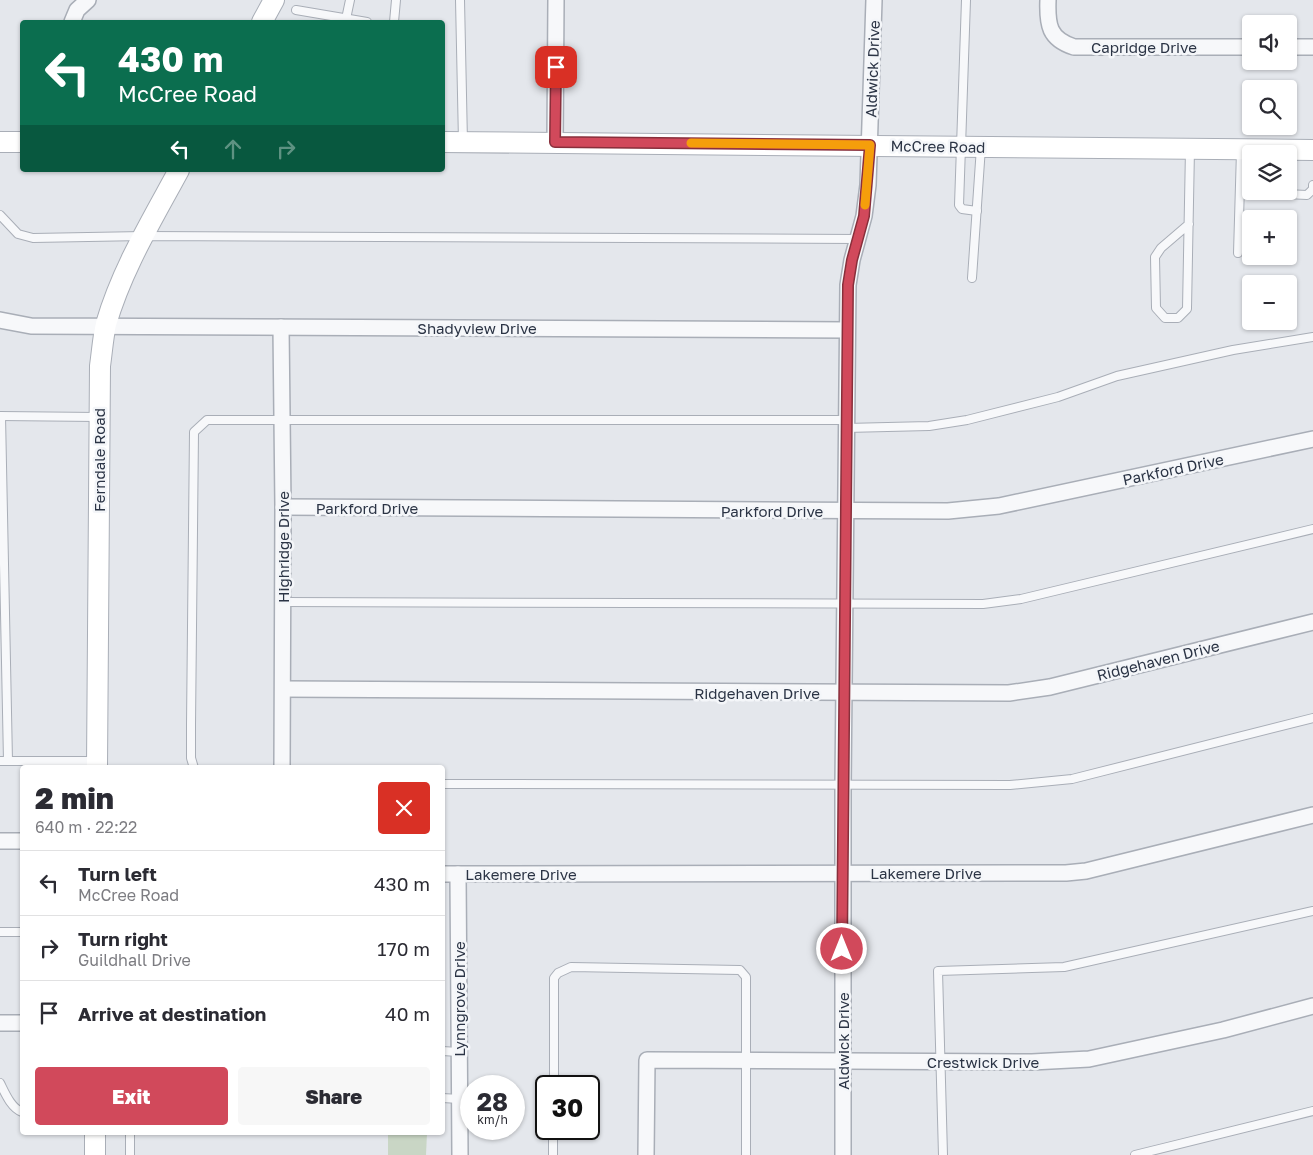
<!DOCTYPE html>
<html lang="en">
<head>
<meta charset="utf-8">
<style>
  :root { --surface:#fff; --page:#f7f7f7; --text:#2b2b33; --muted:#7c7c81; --line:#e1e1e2; --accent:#d1495b }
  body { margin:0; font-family:"Golos Text",sans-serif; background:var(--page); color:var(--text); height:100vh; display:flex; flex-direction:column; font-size:19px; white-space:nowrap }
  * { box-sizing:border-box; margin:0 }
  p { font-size:16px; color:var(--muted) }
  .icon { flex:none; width:28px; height:28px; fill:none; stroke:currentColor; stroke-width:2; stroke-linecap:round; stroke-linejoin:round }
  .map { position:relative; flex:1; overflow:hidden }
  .sheet { position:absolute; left:20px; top:765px; width:425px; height:370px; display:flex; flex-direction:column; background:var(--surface); border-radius:5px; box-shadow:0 1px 4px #0004 }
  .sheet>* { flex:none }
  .hud { position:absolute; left:20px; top:20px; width:425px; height:152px; border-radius:5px; box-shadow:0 1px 4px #0004; background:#0b6e4f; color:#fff; overflow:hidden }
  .tools { position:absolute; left:1242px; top:15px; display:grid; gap:10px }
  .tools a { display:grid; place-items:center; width:55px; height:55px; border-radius:5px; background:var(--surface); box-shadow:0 1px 4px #0004; font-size:25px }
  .speed { position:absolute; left:460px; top:1075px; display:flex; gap:10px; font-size:25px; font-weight:700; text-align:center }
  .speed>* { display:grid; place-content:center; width:65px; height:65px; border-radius:50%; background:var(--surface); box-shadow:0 1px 4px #0004; line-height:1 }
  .speed small { font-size:12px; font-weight:400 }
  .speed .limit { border:2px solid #111; border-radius:8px; background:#fff; color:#111 }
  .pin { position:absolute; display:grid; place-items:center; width:42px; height:42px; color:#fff; margin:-21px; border-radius:10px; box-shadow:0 2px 8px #0006 }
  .me { position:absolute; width:55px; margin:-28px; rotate:0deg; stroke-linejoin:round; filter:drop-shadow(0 0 4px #0008) }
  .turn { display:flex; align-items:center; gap:18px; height:105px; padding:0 15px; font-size:22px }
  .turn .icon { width:65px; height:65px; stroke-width:2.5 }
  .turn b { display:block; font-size:35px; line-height:42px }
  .lanes { display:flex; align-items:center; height:48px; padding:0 15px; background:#0003; justify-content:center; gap:25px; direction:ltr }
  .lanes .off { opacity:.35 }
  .round { display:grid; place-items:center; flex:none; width:52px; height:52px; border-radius:5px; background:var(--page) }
  .overview { display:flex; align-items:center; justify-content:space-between; height:85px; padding:0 15px }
  h1 { font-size:30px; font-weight:800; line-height:38px }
  .button { display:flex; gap:10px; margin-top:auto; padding:10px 15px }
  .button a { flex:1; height:58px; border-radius:5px; background:var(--accent); color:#fff; font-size:20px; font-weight:800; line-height:58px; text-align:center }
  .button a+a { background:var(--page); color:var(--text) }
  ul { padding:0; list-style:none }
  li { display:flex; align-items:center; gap:15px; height:65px; padding:0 15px; border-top:1px solid var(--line) }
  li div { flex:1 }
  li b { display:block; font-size:19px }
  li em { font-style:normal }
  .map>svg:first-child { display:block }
  .green { fill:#c9d6c5 }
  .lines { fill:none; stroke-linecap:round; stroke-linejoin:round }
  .lane-casing { stroke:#a9aeb7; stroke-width:10 }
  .street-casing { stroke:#a9aeb7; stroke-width:18 }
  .secondary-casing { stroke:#a9aeb7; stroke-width:22 }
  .lane { stroke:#f7f8fa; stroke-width:8 }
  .street { stroke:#f7f8fa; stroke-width:15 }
  .secondary { stroke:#fff; stroke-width:20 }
  .route-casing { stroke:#882f3b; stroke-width:12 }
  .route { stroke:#d1495b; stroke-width:9 }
  .slow { stroke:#f59e0b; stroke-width:9 }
  .labels { text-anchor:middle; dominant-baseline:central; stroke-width:5; stroke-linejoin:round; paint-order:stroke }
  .street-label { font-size:15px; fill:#2b3445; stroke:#f4f6f9 }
</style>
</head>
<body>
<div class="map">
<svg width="1313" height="1155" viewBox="0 0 1313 1155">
  <rect width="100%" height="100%" fill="#e4e7ec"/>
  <!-- green -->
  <path class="green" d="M388,1133H427L426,1155H388Z"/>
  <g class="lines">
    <defs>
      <g id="lane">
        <path d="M460,0L463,142"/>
        <path d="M966,0L959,205L962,209L977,211"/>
        <path d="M296,10L367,22"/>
        <path d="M346,19L350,0"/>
        <path d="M394,22L396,0"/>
        <path d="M1240,192L1307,195L1313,189V185"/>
        <path d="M0,215L18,234L33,238L143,236L858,239"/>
        <path d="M1189,224L1161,248L1155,257L1156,308L1165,318H1178L1187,309L1190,149"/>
        <path d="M1238,253L1241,151"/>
        <path d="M972,278L981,147"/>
        <path d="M0,416L98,417"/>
        <path d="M1,416L8,761"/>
        <path d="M846,428L929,426L967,420L1058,397L1117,376L1233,350L1313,337"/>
        <path d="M283,602L983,604L1021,599L1313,529"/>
        <path d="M0,761H95"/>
        <path d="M194,768L191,758V724L194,432L207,420H846"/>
        <path d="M442,784L1010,785L1072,779L1313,718"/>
        <path d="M0,932H22"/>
        <path d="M442,1051L459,1052"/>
        <path d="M0,1083C5,1093 11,1108 22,1112"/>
        <path d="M554,1086V978L558,973L571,967L740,970L746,977V1155"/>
        <path d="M442,1098L460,1099"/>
        <path d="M130,1155V1132"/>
        <path d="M553,1155V1129"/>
        <path d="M943,1155L938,971L1064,967L1313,911"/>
        <path d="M1135,1155L1313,1111"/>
      </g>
      <g id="street">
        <path d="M1048,0C1047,25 1049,39 1074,47H1251"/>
        <path d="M72,22L77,10L88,0"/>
        <path d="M1289,47H1313"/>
        <path d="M555,142L556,0"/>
        <path d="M0,320L31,326L847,330"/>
        <path d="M281,327L283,507L282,768"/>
        <path d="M283,507L948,511L999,506L1313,439"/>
        <path d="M283,689L1009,693L1050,687L1313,622"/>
        <path d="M0,841H22"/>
        <path d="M442,874L1066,873L1086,871L1313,815"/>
        <path d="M458,874L460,1155"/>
        <path d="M0,1023H22"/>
        <path d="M646,1155L647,1060L1032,1062L1089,1059L1223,1030L1313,1006"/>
        <path d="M843,1155V786L848,285L852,260L864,216L868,185L874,0"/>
      </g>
      <g id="secondary">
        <path d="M262,22L274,0"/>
        <path d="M0,142H22"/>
        <path d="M442,142L1313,150"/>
        <path d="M97,768L100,366C102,352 103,337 106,324C122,269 152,220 179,170"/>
        <path d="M95,1132V1155"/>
      </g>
    </defs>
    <!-- lane casing -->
    <use href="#lane" class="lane-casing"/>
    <!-- street casing -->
    <use href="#street" class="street-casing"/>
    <!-- secondary casing -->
    <use href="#secondary" class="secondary-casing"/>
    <!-- lane -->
    <use href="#lane" class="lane"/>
    <!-- street -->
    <use href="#street" class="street"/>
    <!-- secondary -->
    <use href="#secondary" class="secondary"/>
  </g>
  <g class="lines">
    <defs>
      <path id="route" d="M556,67L555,142L870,145L864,216L852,260L848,285L842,949"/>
    </defs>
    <!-- route casing -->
    <use href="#route" class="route-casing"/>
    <!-- route -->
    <use href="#route" class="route"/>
    <!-- slow -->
    <path class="slow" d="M691,143L870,145L865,205"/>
  </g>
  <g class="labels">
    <!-- street labels -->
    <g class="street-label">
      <text x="1144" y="47">Capridge Drive</text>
      <text transform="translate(872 69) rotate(-88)">Aldwick Drive</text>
      <text transform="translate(938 146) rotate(1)">McCree Road</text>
      <text x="477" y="328">Shadyview Drive</text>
      <text transform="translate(99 460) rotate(-90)">Ferndale Road</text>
      <text transform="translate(1173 469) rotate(-12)">Parkford Drive</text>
      <text x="367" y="508">Parkford Drive</text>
      <text x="772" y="511">Parkford Drive</text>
      <text transform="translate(283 547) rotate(-90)">Highridge Drive</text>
      <text transform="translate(1158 660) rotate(-14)">Ridgehaven Drive</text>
      <text x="757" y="693">Ridgehaven Drive</text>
      <text x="926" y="873">Lakemere Drive</text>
      <text x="521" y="874">Lakemere Drive</text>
      <text transform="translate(459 999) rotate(-90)">Lynngrove Drive</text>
      <text transform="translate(843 1041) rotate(-90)">Aldwick Drive</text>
      <text x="983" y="1062">Crestwick Drive</text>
    </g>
  </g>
</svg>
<div class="tools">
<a><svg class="icon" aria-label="sound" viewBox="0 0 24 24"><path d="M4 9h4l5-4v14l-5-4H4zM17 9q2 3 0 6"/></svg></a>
<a><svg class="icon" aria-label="search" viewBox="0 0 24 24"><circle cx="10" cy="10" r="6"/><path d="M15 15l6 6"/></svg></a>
<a><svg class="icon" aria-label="layers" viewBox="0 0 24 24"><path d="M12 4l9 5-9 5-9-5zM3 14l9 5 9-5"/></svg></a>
<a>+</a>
<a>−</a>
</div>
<div class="speed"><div>28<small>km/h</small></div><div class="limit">30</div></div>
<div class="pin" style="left:556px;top:67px;background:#d93025"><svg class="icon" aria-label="arrive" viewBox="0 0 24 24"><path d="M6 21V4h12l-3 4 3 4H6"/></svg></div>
<svg class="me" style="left:842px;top:949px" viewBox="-20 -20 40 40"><circle r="17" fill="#d1495b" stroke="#fff" stroke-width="3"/><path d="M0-11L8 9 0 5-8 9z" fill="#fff"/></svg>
<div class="hud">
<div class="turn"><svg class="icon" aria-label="left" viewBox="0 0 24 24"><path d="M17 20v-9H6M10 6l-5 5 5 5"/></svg><div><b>430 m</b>McCree Road</div></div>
<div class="lanes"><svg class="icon" aria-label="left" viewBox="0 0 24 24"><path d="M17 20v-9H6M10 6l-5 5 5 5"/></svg><svg class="icon off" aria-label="ahead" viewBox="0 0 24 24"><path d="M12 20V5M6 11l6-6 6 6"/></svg><svg class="icon off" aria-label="right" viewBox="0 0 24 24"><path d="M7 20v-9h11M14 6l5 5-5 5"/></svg></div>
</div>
<section class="sheet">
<div class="overview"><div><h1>2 min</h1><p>640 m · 22:22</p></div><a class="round" style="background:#d93025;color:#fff"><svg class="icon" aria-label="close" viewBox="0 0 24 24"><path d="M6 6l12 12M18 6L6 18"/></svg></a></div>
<ul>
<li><svg class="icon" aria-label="left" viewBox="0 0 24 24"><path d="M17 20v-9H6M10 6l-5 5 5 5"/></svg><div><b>Turn left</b><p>McCree Road</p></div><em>430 m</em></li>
<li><svg class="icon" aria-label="right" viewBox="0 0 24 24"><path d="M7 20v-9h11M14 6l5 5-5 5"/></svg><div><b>Turn right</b><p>Guildhall Drive</p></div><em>170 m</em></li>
<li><svg class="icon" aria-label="arrive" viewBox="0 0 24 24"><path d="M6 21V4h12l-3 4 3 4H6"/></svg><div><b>Arrive at destination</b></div><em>40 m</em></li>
</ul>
<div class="button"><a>Exit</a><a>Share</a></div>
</section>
</div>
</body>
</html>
